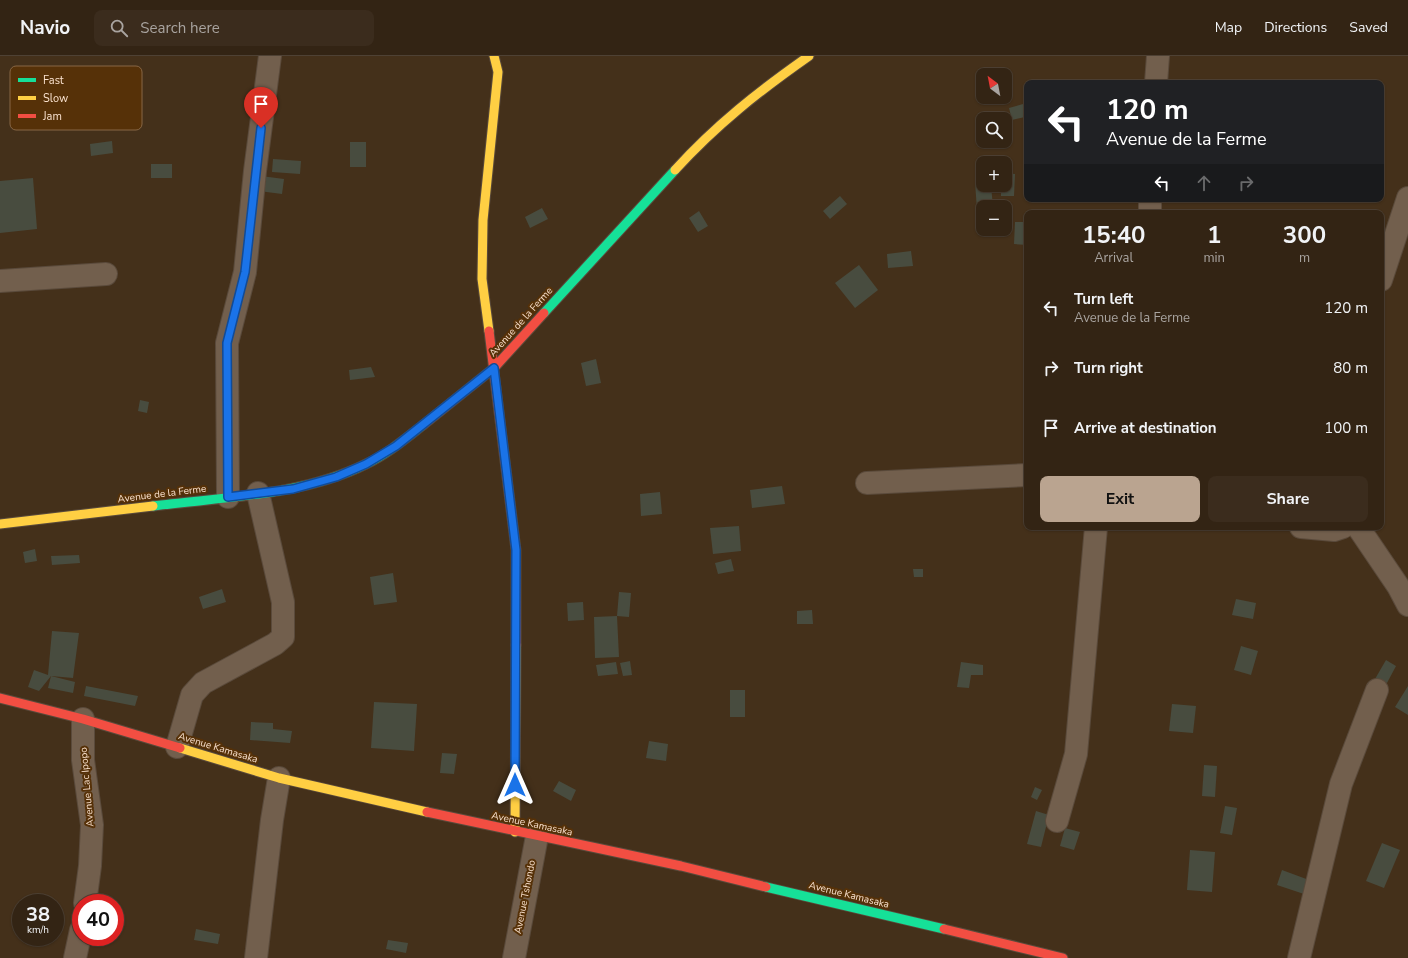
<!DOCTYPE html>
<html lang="en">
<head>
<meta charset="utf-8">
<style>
  :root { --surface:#332414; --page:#3b2c1d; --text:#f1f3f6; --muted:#a9a4a0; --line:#4e4134; --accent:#baa490 }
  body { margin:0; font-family:"Nunito Sans",sans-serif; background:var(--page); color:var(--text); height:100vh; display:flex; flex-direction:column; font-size:15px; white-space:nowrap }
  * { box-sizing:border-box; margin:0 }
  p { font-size:13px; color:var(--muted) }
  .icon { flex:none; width:22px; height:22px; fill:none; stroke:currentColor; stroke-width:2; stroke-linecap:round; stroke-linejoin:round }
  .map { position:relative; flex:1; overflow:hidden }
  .sheet { position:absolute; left:1024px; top:154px; width:360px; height:320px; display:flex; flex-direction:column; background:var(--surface); border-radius:8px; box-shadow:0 1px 3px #0004,0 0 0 1px var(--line) }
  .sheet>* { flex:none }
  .hud { position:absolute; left:1024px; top:24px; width:360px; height:122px; border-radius:8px; box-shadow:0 1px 3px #0004,0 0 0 1px var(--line); background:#202124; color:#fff; overflow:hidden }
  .needle { width:26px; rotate:328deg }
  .buttons { position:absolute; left:976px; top:12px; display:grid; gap:8px }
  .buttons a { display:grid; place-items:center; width:36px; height:36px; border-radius:8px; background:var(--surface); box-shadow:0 1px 3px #0004,0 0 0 1px var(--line); font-size:20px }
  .speed { position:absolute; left:12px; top:838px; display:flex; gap:8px; font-size:20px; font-weight:700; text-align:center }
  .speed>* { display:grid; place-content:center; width:52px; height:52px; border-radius:50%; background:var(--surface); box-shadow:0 1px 3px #0004,0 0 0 1px var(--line); line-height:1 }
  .speed small { font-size:10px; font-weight:400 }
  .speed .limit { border:6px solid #d22; background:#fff; color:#111 }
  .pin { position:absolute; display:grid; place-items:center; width:34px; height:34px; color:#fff; margin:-41px -17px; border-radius:50% 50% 50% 0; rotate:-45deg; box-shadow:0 0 4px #0007 }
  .pin .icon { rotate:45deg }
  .me { position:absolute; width:44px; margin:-22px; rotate:0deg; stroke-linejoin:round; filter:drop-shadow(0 0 3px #0008) }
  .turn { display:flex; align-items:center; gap:14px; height:84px; padding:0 16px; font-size:18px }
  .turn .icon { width:52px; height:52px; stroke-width:2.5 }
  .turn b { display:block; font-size:28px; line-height:34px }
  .lanes { display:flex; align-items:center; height:38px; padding:0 16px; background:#0003; justify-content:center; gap:20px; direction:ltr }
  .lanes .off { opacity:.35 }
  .eta { display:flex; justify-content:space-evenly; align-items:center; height:68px; text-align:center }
  .eta b { font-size:24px; font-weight:700; line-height:28px }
  .action { display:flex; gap:8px; margin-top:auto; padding:8px 16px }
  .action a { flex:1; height:46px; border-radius:8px; background:var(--accent); color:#111; font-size:16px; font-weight:700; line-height:46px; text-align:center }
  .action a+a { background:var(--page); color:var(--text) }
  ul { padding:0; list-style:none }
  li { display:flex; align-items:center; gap:12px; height:60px; padding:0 16px }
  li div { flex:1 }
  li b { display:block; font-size:15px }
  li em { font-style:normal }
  header { display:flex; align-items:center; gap:24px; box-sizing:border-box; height:56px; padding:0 20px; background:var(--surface); border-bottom:1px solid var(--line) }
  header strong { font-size:19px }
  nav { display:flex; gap:22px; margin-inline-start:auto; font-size:14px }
  .search { width:280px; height:36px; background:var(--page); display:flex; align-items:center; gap:10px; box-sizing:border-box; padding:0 14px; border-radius:8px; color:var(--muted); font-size:15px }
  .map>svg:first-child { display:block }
  .building { fill:#484c3f }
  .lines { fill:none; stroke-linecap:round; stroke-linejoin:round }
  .street-casing { stroke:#5a4a3b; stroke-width:24 }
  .fast-casing { stroke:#5a4a3b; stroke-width:11 }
  .slow-casing { stroke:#5a4a3b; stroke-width:11 }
  .jam-casing { stroke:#5a4a3b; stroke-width:11 }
  .street { stroke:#725f4d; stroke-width:22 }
  .fast { stroke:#16e098; stroke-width:9 }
  .slow { stroke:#ffcf43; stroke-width:9 }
  .jam { stroke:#f24e42; stroke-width:9 }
  .route-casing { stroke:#114b97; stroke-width:10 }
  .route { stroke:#1a73e8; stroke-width:7 }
  .labels { text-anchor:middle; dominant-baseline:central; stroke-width:4; stroke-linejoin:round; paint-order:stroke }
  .street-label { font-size:10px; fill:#fae2cf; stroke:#563108 }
  .key { fill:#563108; stroke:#876644; stroke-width:1 }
  .key-label { font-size:11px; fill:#fae2cf }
</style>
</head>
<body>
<header>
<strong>Navio</strong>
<div class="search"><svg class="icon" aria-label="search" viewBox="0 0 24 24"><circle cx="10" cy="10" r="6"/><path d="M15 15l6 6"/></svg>Search here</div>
<nav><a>Map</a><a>Directions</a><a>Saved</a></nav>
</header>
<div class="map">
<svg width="1408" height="902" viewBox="0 0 1408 902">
  <rect width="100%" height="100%" fill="#44301a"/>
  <!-- building -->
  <g class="building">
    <path d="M1023,48L1025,61L1012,64L1009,52Z"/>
    <path d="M112,85L113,97L91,100L90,88Z"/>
    <rect x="350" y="86" width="16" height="25"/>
    <path d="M273,103L301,105L300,118L272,116Z"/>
    <rect x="151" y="108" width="21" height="14"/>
    <path d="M1005,117L1015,118L1014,140H1001V129H1005Z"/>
    <path d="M261,120L284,123L282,138L259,135Z"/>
    <path d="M33,122L37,173L0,177V125Z"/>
    <path d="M975,126H983V129H991L993,151H983V168H978Z"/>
    <path d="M840,140L847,148L830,163L823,155Z"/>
    <path d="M542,152L548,163L530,172L525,161Z"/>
    <path d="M699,155L708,170L698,176L689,162Z"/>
    <path d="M1015,166H1027V189L1014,188Z"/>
    <path d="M911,195L913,210L888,212L887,198Z"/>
    <path d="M859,209L878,234L855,252L835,227Z"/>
    <path d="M596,303L601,327L586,330L581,307Z"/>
    <path d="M371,311L375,321L350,324L349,314Z"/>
    <path d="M140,344L149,346L147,357L138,355Z"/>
    <path d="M782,430L785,448L752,452L750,434Z"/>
    <path d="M660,436L662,458L641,460L640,438Z"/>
    <path d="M739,470L741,495L713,498L710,472Z"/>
    <path d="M35,493L37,505L25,507L23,496Z"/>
    <path d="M79,499L80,507L52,509L51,500Z"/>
    <path d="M731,503L734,515L718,518L715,507Z"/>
    <path d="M913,513H923V521H914Z"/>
    <path d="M393,517L397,546L374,549L370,521Z"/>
    <path d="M222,533L226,546L203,553L199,541Z"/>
    <path d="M619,536L631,537L629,561L617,560Z"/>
    <path d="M1236,543L1256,547L1253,563L1232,559Z"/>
    <path d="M583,546L584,564L568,565L567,547Z"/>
    <path d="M812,554L813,568H797V555Z"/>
    <path d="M617,560L619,601L595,602L594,561Z"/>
    <path d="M52,575L79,577L73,622L51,620L39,635L28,631L34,614L48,619Z"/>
    <path d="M1241,590L1258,595L1251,619L1234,614Z"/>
    <path d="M1386,604L1396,610L1387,627L1375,623Z"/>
    <path d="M630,605L632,619L623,620L620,607Z"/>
    <path d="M616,606L618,618L598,620L596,609Z"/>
    <path d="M961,606L983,609V619H971L969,632L957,631Z"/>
    <path d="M51,620L75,626L73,637L48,632Z"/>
    <path d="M86,630L138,640L135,650L84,640Z"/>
    <path d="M1408,630V659L1395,651Z"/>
    <rect x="730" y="634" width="15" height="27"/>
    <path d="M374,646L417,648L414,695L371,692Z"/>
    <path d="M1172,648L1196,650L1193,677L1169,675Z"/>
    <path d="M251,666L273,667V673L292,675L290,687L250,684Z"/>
    <path d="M649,685L668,688L666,705L646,702Z"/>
    <path d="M442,697L457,698L454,718L440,717Z"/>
    <path d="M1204,709L1217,710L1215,741L1202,740Z"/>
    <path d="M559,725L576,734L571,745L553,735Z"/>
    <path d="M1035,731L1042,734L1037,744L1031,741Z"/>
    <path d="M1225,750L1237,752L1232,779L1220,777Z"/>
    <path d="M1036,755L1049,759L1041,791L1027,788Z"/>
    <path d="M1065,772L1080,776L1074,794L1060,790Z"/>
    <path d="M1382,787L1400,794L1384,832L1366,825Z"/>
    <path d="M1190,794L1215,796L1212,836L1187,834Z"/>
    <path d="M1282,814L1309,824L1304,838L1277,829Z"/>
    <path d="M196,873L220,878L218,888L194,884Z"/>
    <path d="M388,884L408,887L406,897L386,893Z"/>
  </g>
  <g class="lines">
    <defs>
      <g id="street">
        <path d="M1156,27L1158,0"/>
        <path d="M1150,143V157"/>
        <path d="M1381,224L1408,142"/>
        <path d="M0,225L106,218"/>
        <path d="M867,427L1027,419"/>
        <path d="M228,441L227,287L245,216L255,115L270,0"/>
        <path d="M1301,471L1334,474L1343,471"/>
        <path d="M1358,471L1398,530L1408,549"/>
        <path d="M83,663V704L92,769L90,810L85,847"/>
        <path d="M177,691L192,639L203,627L275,588L283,581V546L258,437"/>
        <path d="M1057,765L1076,698L1096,471"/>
        <path d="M75,902L81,874"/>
        <path d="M256,902L272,764L279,722"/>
        <path d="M514,902L537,780"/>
        <path d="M1299,902L1341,728L1377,634"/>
      </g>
      <g id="fast">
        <path d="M544,257L675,114"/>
        <path d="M153,450C223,441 302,440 366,408C387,398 405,383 423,369"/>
        <path d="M766,831L944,873"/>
      </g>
      <g id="slow">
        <path d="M675,114C716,69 759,35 809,0"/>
        <path d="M489,275L482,223L483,164L498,16L494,0"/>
        <path d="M0,468L153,450"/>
        <path d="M180,692L279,722L427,756"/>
        <path d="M515,776L516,589"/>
      </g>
      <g id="jam">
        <path d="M489,275L516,494V589"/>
        <path d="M423,369L494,312L544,257"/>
        <path d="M0,642L83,663L180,692"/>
        <path d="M427,756L681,810L766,831"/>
        <path d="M944,873L1063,902"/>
      </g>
    </defs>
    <!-- street casing -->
    <use href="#street" class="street-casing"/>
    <!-- fast casing -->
    <use href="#fast" class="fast-casing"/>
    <!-- slow casing -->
    <use href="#slow" class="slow-casing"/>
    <!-- jam casing -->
    <use href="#jam" class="jam-casing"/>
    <!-- street -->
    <use href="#street" class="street"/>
    <!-- fast -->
    <use href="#fast" class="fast"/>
    <!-- slow -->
    <use href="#slow" class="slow"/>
    <!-- jam -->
    <use href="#jam" class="jam"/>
  </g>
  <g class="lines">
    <defs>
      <path id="route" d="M261,72L245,216L227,287L228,441L293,433L336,421L366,408L396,390L494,312L516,494L515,729"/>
    </defs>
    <!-- route casing -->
    <use href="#route" class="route-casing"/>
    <!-- route -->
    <use href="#route" class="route"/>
  </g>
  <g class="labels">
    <!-- street labels -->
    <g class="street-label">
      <text transform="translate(521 266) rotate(-48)">Avenue de la Ferme</text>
      <text transform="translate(162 438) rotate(-7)">Avenue de la Ferme</text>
      <text transform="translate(218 692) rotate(17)">Avenue Kamasaka</text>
      <text transform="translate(87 731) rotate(-95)">Avenue Lac Ipopo</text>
      <text transform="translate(532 768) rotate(12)">Avenue Kamasaka</text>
      <text transform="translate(849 839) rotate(14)">Avenue Kamasaka</text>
      <text transform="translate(525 841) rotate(-79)">Avenue Tshondo</text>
    </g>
  </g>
  <!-- legend -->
  <rect x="10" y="10" width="132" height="64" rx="6" class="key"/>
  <rect x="18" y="22" width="18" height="4" fill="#16e098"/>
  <rect x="18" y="40" width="18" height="4" fill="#ffcf43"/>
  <rect x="18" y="58" width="18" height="4" fill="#f24e42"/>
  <g class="key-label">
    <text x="43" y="28">Fast</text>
    <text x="43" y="46">Slow</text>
    <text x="43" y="64">Jam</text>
  </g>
</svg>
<div class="buttons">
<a><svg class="needle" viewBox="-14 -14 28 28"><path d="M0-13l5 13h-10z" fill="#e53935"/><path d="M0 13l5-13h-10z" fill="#a9a4a0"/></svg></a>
<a><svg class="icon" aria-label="search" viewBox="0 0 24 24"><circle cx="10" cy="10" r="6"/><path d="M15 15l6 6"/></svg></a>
<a>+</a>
<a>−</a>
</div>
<div class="speed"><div>38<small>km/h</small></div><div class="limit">40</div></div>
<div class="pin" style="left:261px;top:72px;background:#d93025"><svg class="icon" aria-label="arrive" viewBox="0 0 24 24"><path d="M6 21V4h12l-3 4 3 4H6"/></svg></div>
<svg class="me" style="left:515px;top:729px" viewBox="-20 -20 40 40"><path d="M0-17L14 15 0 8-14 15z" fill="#1a73e8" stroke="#fff" stroke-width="4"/></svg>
<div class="hud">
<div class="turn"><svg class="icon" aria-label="left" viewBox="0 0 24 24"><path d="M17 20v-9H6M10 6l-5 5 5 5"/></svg><div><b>120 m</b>Avenue de la Ferme</div></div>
<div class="lanes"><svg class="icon" aria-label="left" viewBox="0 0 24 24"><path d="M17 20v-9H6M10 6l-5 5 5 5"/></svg><svg class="icon off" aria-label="ahead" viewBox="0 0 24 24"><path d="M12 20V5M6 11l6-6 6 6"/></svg><svg class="icon off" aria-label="right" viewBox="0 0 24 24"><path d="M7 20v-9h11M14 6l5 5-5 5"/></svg></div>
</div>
<section class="sheet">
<div class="eta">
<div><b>15:40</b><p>Arrival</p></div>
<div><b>1</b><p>min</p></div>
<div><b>300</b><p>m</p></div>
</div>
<ul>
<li><svg class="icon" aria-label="left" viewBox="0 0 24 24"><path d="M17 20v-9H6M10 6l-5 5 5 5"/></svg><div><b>Turn left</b><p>Avenue de la Ferme</p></div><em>120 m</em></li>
<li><svg class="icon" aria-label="right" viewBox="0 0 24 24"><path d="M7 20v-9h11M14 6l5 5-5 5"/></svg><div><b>Turn right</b></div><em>80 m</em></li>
<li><svg class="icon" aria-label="arrive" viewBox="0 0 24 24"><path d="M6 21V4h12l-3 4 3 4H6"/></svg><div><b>Arrive at destination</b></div><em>100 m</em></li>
</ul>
<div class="action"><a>Exit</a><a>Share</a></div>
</section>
</div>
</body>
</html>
